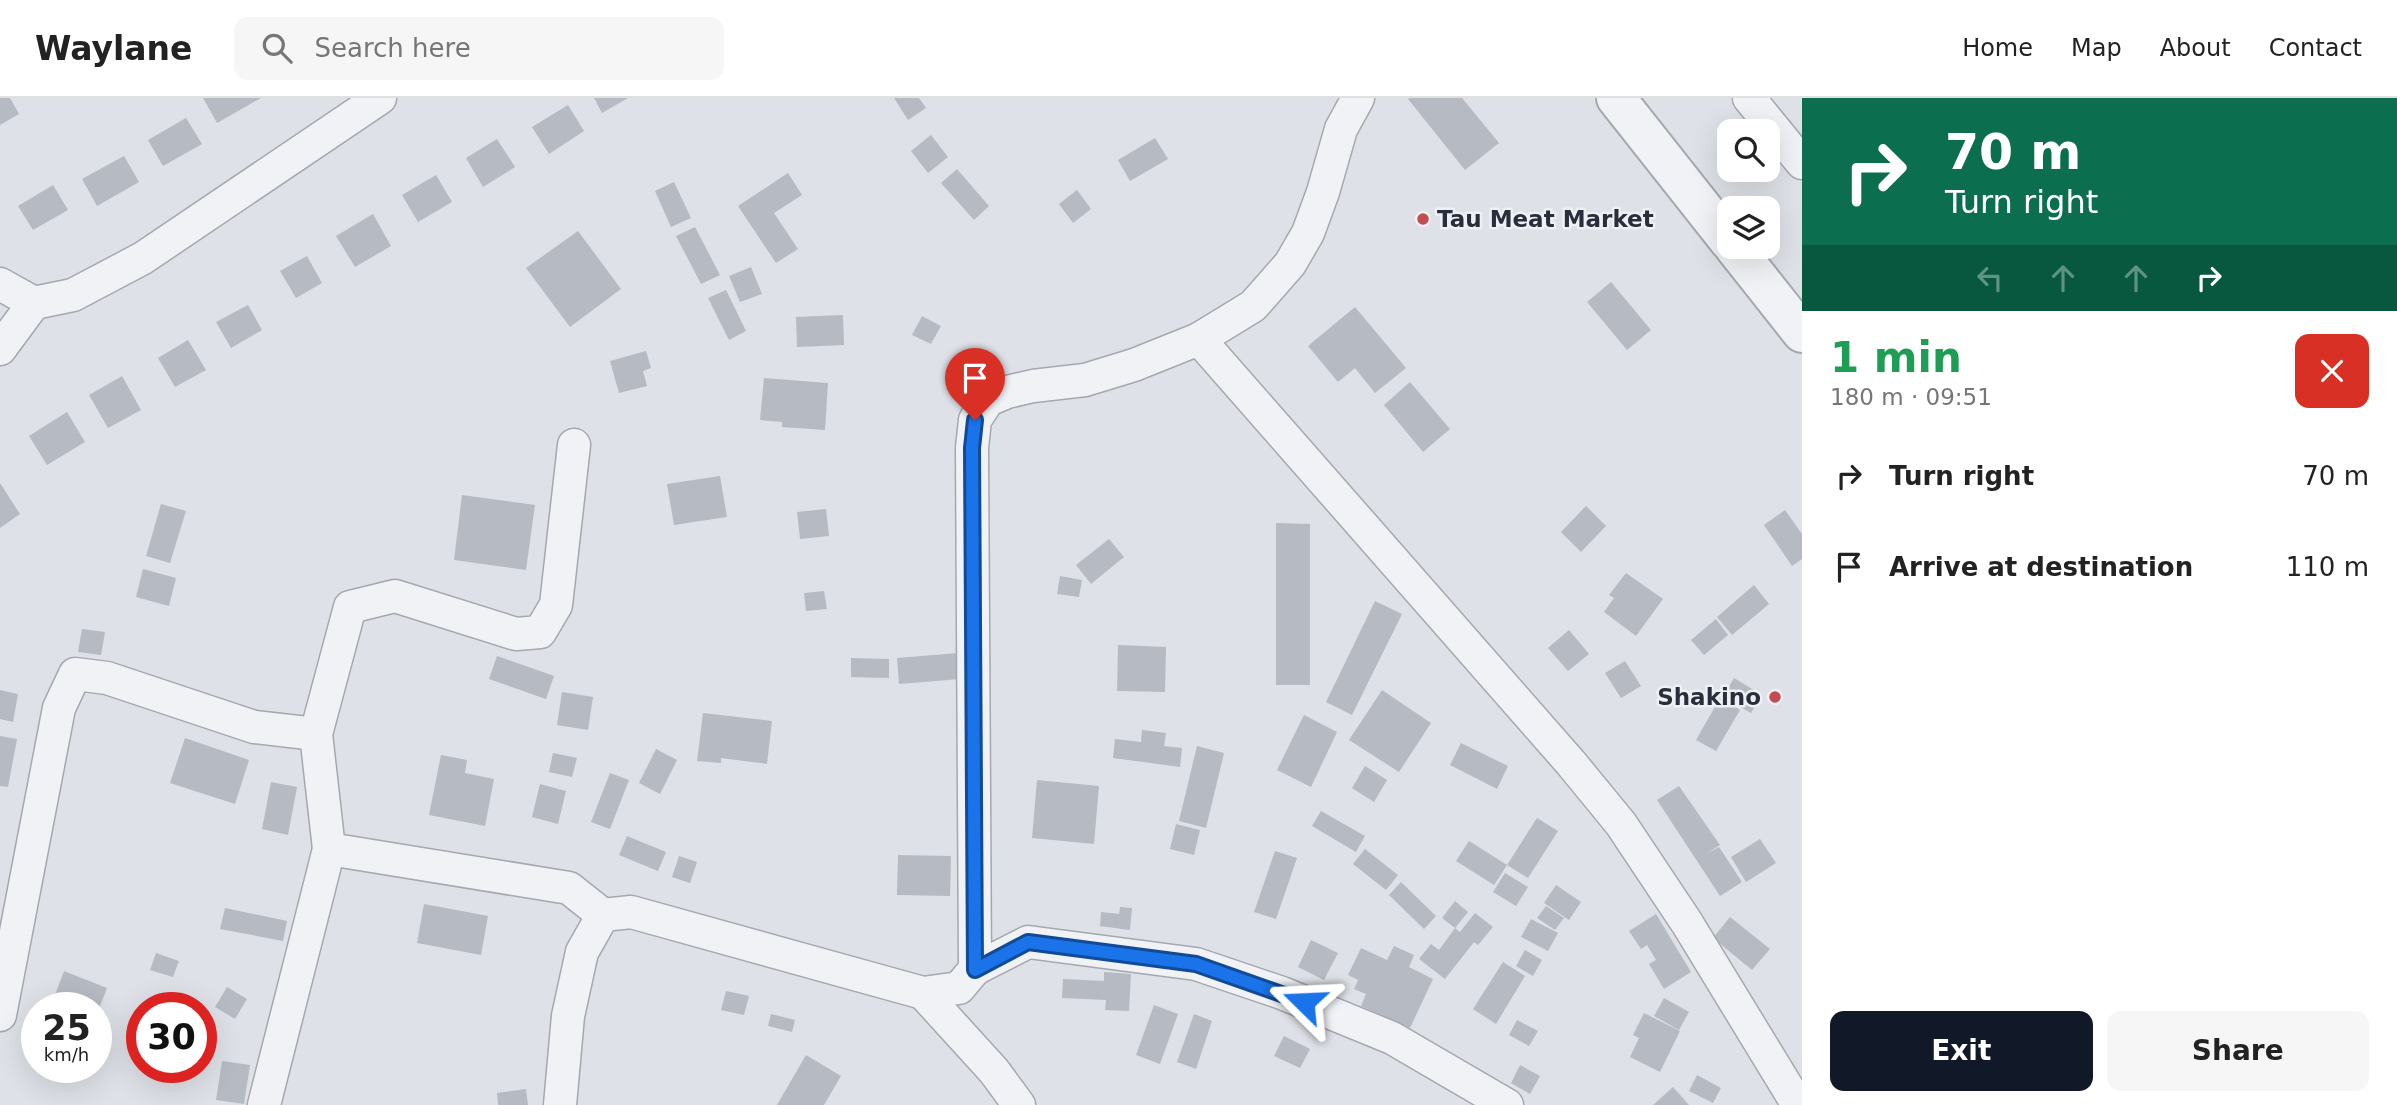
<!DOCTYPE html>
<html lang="en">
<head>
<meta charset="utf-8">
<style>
  :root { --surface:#fff; --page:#f6f6f6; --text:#222; --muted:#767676; --line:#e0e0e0; --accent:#111827 }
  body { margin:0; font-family:"DejaVu Sans",sans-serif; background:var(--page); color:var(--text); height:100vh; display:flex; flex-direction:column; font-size:26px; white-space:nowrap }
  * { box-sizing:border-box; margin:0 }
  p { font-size:23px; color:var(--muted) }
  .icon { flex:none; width:38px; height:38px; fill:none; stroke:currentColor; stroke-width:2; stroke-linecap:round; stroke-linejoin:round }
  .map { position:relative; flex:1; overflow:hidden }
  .side { display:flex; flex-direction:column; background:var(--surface); width:595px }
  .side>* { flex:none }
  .top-card { background:#0b6e4f; color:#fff; overflow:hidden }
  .fabs { position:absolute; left:1717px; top:21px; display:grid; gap:14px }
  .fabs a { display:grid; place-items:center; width:63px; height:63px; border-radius:14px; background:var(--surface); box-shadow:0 7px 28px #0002; font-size:35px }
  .speed { position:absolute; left:21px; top:894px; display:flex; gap:14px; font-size:35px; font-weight:700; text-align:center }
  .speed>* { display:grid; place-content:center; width:91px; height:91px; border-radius:50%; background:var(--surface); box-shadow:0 7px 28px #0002; line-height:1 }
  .speed small { font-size:18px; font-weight:400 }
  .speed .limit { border:10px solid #d22; background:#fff; color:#111 }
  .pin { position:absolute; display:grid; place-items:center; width:60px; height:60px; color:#fff; margin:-72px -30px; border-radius:50% 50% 50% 0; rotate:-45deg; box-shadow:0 0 7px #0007 }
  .pin .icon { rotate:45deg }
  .me { position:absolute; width:77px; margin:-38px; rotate:291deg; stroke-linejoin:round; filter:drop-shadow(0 0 5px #0008) }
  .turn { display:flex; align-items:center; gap:24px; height:147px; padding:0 28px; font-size:32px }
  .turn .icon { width:91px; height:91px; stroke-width:2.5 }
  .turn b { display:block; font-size:49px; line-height:60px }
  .lanes { display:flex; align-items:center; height:66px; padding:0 28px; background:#0003; justify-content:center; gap:35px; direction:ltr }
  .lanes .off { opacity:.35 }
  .round { display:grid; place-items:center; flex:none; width:74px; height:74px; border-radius:14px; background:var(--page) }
  .head { display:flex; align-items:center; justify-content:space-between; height:119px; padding:0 28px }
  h1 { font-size:42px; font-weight:600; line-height:52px; color:#1e9e55 }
  .cta { display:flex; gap:14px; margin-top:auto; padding:14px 28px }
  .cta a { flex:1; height:80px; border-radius:14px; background:var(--accent); color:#fff; font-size:28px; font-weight:600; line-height:80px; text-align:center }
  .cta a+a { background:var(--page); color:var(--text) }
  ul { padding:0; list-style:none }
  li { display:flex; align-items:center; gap:21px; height:91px; padding:0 28px }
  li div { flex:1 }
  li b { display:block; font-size:26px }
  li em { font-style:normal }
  header { display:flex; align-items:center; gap:42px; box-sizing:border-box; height:98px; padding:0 35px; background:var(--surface); border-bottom:2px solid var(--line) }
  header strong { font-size:33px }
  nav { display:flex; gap:38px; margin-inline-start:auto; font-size:24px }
  .search { width:490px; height:63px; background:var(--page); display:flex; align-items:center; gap:18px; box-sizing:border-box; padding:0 24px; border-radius:14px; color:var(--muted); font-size:26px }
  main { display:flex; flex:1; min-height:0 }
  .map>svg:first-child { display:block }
  .building { fill:#b6bac3 }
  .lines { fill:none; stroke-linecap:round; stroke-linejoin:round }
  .minor-casing { stroke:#a4a8b0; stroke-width:35 }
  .tertiary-casing { stroke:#a4a8b0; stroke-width:42 }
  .minor { stroke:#f1f2f5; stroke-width:32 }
  .tertiary { stroke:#f1f2f5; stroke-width:38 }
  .route-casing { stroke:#114b97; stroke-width:18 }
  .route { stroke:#1a73e8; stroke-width:12 }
  .poi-dot { fill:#c34c53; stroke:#eef0f5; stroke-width:2.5 }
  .labels { text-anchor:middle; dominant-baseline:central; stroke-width:5; stroke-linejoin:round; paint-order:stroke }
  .poi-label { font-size:23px; font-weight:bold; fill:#292e3c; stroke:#eef0f5; text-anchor:start }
</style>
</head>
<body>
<header>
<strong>Waylane</strong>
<div class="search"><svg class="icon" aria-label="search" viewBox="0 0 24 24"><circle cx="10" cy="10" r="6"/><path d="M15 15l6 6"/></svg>Search here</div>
<nav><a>Home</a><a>Map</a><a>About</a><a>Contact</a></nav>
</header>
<main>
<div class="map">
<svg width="1802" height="1007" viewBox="0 0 1802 1007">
  <rect width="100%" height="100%" fill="#dee1e7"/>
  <!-- building -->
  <g class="building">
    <path d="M0,0H10L19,16L0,27Z"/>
    <path d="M203,0H261L217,25Z"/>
    <path d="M594,0H628L602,15Z"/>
    <path d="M894,0H919L926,10L908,22Z"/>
    <path d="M1410,0H1462L1499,45L1465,72L1408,1Z"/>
    <path d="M568,7L584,33L549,56L532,29Z"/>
    <path d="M186,20L202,46L163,68L148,42Z"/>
    <path d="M931,37L948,59L928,75L911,53Z"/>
    <path d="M1155,40L1168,61L1130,83L1118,62Z"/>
    <path d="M497,41L515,69L483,89L466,60Z"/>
    <path d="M124,58L139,84L97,108L82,81Z"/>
    <path d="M957,71L989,108L974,122L941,85Z"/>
    <path d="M788,75L802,97L774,115L798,151L776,165L738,108Z"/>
    <path d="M436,77L452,104L418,124L402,97Z"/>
    <path d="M674,84L691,120L671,129L655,93Z"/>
    <path d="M53,87L68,112L33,132L18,108Z"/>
    <path d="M1077,92L1091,111L1073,125L1059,106Z"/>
    <path d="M373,116L391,148L355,169L336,138Z"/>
    <path d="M695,129L720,177L701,186L676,138Z"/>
    <path d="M578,133L621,191L570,229L526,170Z"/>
    <path d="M307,158L322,185L296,200L280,173Z"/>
    <path d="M751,169L762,196L740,204L729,178Z"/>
    <path d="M1611,184L1651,232L1627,252L1587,204Z"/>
    <path d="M726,192L746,233L729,242L708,200Z"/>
    <path d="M248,207L262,232L231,250L216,224Z"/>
    <path d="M1355,209L1406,270L1375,295L1355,270L1338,284L1308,248Z"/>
    <path d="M843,217L844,247L797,249L796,219Z"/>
    <path d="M922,218L941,228L931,246L912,237Z"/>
    <path d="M188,242L206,272L175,289L158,260Z"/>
    <path d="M646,253L651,270L643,273L647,288L619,295L610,263Z"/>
    <path d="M122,278L141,312L108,330L89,297Z"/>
    <path d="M764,280L828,285L825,332L782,329V324L760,322Z"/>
    <path d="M1410,284L1450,331L1423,354L1384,307Z"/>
    <path d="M67,314L85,344L47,367L29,338Z"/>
    <path d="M720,378L727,419L674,427L667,386Z"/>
    <path d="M0,385L20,416L0,430Z"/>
    <path d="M462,397L535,407L526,472L454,462Z"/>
    <path d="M161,406L186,413L170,465L146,458Z"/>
    <path d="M1586,408L1606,428L1581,454L1561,434Z"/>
    <path d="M826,411L829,438L800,441L797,414Z"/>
    <path d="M1785,412L1802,436V461L1792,468L1764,427Z"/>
    <path d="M1276,425L1310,426V587H1276Z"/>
    <path d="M1109,441L1124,459L1091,486L1076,467Z"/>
    <path d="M143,471L176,480L169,508L136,499Z"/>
    <path d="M1626,475L1663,501L1636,538L1604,514L1614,500L1609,497Z"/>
    <path d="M1060,478L1082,482L1079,499L1057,496Z"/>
    <path d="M1754,487L1769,506L1732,537L1717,519Z"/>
    <path d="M824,493L827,511L806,513L804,495Z"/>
    <path d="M1375,503L1402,516L1352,617L1326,604Z"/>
    <path d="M1716,521L1728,537L1704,557L1691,542Z"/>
    <path d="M82,531L105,534L101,557L78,554Z"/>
    <path d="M1569,532L1589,556L1568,573L1548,550Z"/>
    <path d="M1118,547L1166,549L1165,594L1117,593Z"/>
    <path d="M958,555L960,581L899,586L897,560Z"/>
    <path d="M497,558L554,578L546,601L489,581Z"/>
    <path d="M851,560L889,561V580L851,579Z"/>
    <path d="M1625,563L1641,588L1621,600L1605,575Z"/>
    <path d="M1734,580L1762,597L1751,615L1723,599Z"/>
    <path d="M0,592L18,596L13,624L0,621Z"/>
    <path d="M1382,592L1431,625L1399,674L1349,642Z"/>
    <path d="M562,594L593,599L588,632L557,627Z"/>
    <path d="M1720,600L1740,612L1716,653L1696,642Z"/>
    <path d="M703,615L772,623L767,666L721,660V665L697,663Z"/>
    <path d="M1304,617L1337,634L1311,689L1277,672Z"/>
    <path d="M1142,632L1166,635L1164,648L1182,650L1180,669L1113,660L1115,641L1141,644Z"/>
    <path d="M0,638L17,641L8,689L0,688Z"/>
    <path d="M185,640L249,662L235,706L170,685Z"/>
    <path d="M1461,645L1508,668L1497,691L1450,667Z"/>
    <path d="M1197,648L1224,655L1206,730L1179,723Z"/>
    <path d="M656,651L677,662L660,696L639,685Z"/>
    <path d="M553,655L577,660L572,679L549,674Z"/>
    <path d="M441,657L467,662L465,675L494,681L485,728L429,717Z"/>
    <path d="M1365,668L1387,682L1374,704L1352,690Z"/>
    <path d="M610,675L629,682L610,731L591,724Z"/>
    <path d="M1037,682L1099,688L1094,746L1032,740Z"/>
    <path d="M271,684L297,689L288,737L262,731Z"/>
    <path d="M540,686L566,693L558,726L532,719Z"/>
    <path d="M1679,688L1720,747L1706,756L1719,749L1742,784L1720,798L1657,702Z"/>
    <path d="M1321,713L1365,738L1356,754L1312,728Z"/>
    <path d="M1537,720L1558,733L1528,780L1507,767Z"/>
    <path d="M1176,726L1200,732L1194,757L1170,751Z"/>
    <path d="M627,738L666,754L658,773L619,757Z"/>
    <path d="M1760,741L1776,765L1746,784L1731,759Z"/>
    <path d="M1469,743L1507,767L1494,787L1456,763Z"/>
    <path d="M1365,751L1398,777L1386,792L1353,766Z"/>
    <path d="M1275,753L1297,760L1276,821L1254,814Z"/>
    <path d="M898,757L951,758L950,798L897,797Z"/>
    <path d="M679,758L697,764L690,785L672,779Z"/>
    <path d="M1505,775L1528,789L1516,808L1493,794Z"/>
    <path d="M1401,784L1436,818L1424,831L1389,797Z"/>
    <path d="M1556,787L1581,804L1569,822L1544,805Z"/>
    <path d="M1455,803L1468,814L1455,830L1442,820Z"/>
    <path d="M424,806L488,818L481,857L417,845Z"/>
    <path d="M1546,808L1564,820L1555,832L1537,820Z"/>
    <path d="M1120,809L1132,810L1130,832L1100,828L1101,814L1119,816Z"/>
    <path d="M225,810L287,823L283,843L220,831Z"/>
    <path d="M1475,815L1493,829L1478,847L1474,844L1445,881L1419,861L1431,846L1439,852L1455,830L1460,834Z"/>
    <path d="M1656,816L1691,874L1664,891L1649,866L1656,862L1647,847L1641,851L1629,833Z"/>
    <path d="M1730,819L1770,851L1752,872L1713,840Z"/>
    <path d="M1531,821L1558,835L1548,853L1521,839Z"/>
    <path d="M1311,842L1338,855L1324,882L1298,869Z"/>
    <path d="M1394,848L1414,857L1409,869L1433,881L1410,930L1361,908L1366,896L1354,891L1358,882L1348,877L1361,850L1387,862Z"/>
    <path d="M1525,852L1542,862L1533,878L1516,868Z"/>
    <path d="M156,855L179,863L173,879L150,872Z"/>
    <path d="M1503,864L1525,878L1496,926L1473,911Z"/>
    <path d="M64,873L107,890L97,916L96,910H50Z"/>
    <path d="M1104,874L1131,876L1129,913L1105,912L1106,902L1062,900L1063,881L1104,883Z"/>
    <path d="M227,889L247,901L235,921L215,909Z"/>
    <path d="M726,893L749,898L744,917L721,912Z"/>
    <path d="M1664,900L1689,914L1679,932L1654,918Z"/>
    <path d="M1154,907L1178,916L1160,966L1136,957Z"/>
    <path d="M1644,915L1680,933L1660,974L1630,959L1639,940L1633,937Z"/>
    <path d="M771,916L795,922L792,934L768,928Z"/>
    <path d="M1194,916L1212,923L1196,971L1177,964Z"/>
    <path d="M1517,922L1538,933L1529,948L1509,937Z"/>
    <path d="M1284,938L1310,951L1300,970L1274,958Z"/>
    <path d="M806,957L841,978L824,1007H777Z"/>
    <path d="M222,963L250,967L244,1006L216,1002Z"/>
    <path d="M1520,967L1540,978L1530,996L1511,985Z"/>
    <path d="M1697,977L1721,990L1713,1005L1689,993Z"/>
    <path d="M1673,989L1689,1007H1653Z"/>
    <path d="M526,991L528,1007H498L497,995Z"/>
  </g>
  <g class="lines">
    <defs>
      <g id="minor">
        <path d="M1749,0L1802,65"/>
        <path d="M0,186L34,205L73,197L143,160L380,0"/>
        <path d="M1199,241L1571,665L1621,726L1687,825L1798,1007"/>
        <path d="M0,251L34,205"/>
        <path d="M329,751L569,790L603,817"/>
        <path d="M975,871L1028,844L1196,866L1282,895L1392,940L1507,1007"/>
        <path d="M923,895L994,973L1019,1007"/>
        <path d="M0,917L59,610L75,576L107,580L254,629L316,636"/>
        <path d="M264,1007L329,751L316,636L350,509L395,498L516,536L540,534L556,507L574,347"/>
        <path d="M560,1007L568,918L582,854L603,817L631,814L923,895L959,890L975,871L972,350L975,322L988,302L1007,294L1033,288L1085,282L1134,267L1199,241L1253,208L1290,166L1308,135L1323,94L1341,31L1358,0"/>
      </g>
      <g id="tertiary">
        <path d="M1616,0L1729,143"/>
        <path d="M1734,149L1802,235"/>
      </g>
    </defs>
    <!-- minor casing -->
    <use href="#minor" class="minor-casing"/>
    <!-- tertiary casing -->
    <use href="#tertiary" class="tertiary-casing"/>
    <!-- minor -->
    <use href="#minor" class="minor"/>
    <!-- tertiary -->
    <use href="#tertiary" class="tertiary"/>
  </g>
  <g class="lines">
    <defs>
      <path id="route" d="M975,322L972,350L975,872L1028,844L1196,866L1304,904"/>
    </defs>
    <!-- route casing -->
    <use href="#route" class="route-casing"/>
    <!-- route -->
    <use href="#route" class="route"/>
  </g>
  <!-- markers -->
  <g class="poi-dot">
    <circle cx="1423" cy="121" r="7"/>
    <circle cx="1775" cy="599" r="7"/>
  </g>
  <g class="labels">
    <!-- poi labels -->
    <g class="poi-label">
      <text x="1437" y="121">Tau Meat Market</text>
      <text x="1761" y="599" text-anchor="end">Shakino</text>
    </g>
  </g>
</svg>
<div class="fabs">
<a><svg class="icon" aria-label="search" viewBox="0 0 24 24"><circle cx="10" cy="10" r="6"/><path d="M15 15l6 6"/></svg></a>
<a><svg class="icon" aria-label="layers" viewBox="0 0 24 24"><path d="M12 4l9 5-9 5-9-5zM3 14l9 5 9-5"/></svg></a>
</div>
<div class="speed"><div>25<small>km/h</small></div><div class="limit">30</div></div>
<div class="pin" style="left:975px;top:322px;background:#d93025"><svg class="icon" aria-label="arrive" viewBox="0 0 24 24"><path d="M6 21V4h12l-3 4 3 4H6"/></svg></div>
<svg class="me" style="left:1304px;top:904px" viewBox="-20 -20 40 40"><path d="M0-17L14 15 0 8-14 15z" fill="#1a73e8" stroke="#fff" stroke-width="4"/></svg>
</div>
<section class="side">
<div class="top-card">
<div class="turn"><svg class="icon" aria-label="right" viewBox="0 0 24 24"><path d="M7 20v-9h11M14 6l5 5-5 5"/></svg><div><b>70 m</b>Turn right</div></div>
<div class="lanes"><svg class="icon off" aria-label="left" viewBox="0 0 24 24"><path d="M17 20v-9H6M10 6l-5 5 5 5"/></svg><svg class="icon off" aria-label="ahead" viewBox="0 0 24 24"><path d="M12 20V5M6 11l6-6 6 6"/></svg><svg class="icon off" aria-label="ahead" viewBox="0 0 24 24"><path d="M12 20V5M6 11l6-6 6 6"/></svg><svg class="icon" aria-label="right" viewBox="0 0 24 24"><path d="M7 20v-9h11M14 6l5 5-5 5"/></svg></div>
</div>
<div class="head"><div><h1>1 min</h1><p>180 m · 09:51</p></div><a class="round" style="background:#d93025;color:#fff"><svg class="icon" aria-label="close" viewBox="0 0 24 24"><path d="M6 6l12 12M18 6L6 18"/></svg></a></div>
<ul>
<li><svg class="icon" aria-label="right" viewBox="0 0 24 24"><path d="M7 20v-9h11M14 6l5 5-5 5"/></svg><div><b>Turn right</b></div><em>70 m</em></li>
<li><svg class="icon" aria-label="arrive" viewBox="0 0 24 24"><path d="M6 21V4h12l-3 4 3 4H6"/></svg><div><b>Arrive at destination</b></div><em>110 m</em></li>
</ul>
<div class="cta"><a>Exit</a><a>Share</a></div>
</section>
</main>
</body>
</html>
